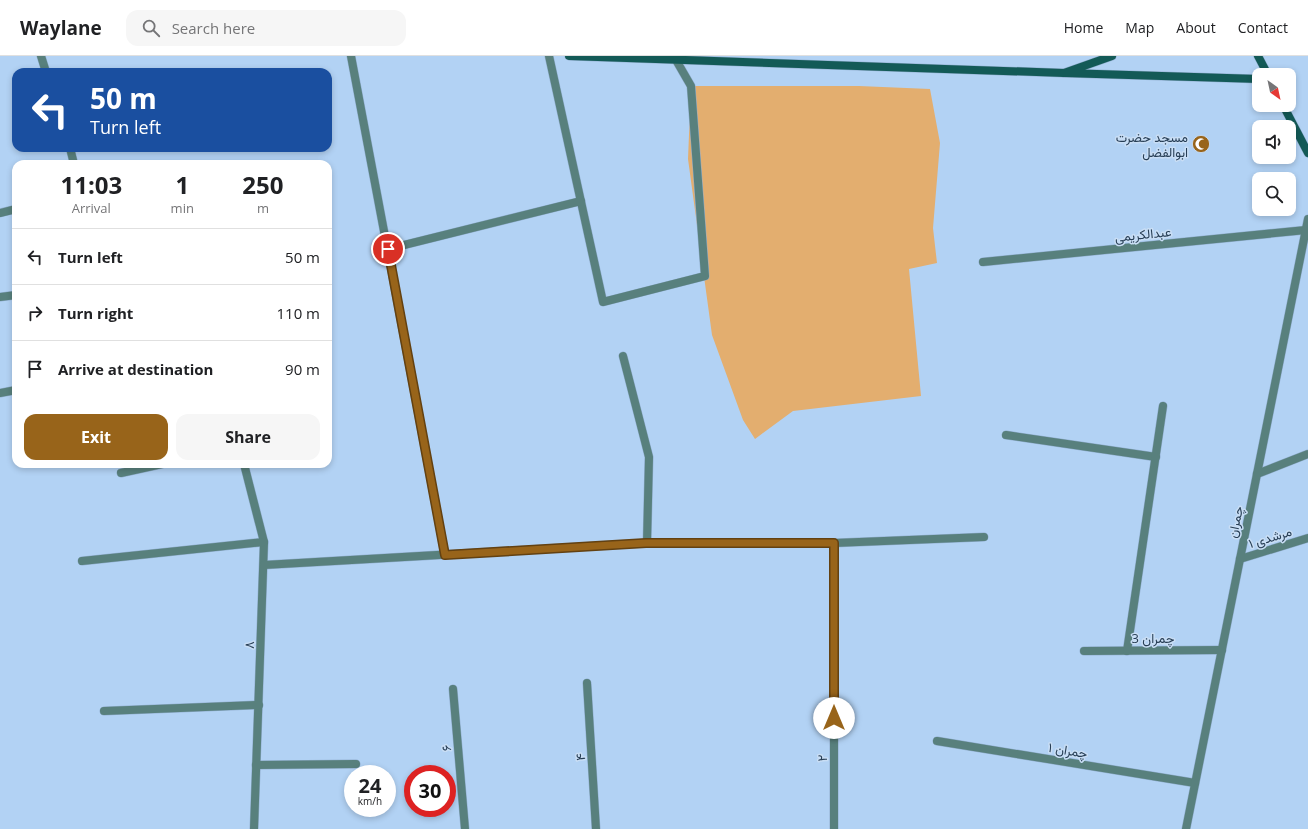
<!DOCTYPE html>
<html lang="en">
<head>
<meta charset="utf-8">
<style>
  :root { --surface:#fff; --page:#f6f6f6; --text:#202124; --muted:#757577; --line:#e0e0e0; --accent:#98641a }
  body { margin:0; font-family:"Open Sans",Vazirmatn,sans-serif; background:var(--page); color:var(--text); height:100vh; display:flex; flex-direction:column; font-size:15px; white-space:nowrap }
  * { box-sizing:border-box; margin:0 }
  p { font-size:13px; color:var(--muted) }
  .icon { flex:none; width:22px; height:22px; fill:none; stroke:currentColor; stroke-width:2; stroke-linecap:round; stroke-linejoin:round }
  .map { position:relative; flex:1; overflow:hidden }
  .drawer { position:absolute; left:12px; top:104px; width:320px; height:308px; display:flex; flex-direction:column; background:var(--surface); border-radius:12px; box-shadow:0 2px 6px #0003 }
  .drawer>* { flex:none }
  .top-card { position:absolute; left:12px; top:12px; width:320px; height:84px; border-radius:12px; box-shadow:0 2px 6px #0003; background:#1a4fa0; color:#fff; overflow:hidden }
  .needle { width:26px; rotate:147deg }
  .buttons { position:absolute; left:1252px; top:12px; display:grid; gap:8px }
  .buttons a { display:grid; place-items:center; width:44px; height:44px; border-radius:8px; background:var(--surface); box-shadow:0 2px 6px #0003; font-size:20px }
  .speed { position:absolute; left:344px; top:709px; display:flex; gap:8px; font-size:20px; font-weight:700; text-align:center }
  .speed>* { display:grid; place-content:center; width:52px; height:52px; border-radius:50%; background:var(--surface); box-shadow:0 2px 6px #0003; line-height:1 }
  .speed small { font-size:10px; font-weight:400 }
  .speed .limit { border:6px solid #d22; background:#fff; color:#111 }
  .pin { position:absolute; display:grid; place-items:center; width:34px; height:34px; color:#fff; margin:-17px; border:2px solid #fff; border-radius:50%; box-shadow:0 1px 4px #0007 }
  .me { position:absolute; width:44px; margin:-22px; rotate:0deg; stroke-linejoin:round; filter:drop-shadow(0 0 3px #0008) }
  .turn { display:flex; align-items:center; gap:14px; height:84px; padding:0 12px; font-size:18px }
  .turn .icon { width:52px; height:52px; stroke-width:2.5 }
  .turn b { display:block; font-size:28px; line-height:34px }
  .eta { display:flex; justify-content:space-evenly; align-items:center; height:68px; text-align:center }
  .eta b { font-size:24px; font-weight:700; line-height:28px }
  .action { display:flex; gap:8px; margin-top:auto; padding:8px 12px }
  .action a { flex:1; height:46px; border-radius:12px; background:var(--accent); color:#fff; font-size:16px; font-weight:700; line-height:46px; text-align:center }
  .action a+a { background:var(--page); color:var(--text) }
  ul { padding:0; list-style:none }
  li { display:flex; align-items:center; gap:12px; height:56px; padding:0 12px; border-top:1px solid var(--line) }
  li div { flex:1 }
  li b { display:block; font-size:15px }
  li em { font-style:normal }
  header { display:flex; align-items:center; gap:24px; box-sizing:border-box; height:56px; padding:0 20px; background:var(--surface); border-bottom:1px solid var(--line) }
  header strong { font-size:19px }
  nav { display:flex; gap:22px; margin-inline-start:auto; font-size:14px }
  .search { width:280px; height:36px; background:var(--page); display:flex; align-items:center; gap:10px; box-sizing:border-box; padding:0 14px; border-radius:12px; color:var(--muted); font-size:15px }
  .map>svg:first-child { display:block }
  .green { fill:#e3ae6f }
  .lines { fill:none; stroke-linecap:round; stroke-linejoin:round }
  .street-casing { stroke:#91aece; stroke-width:9 }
  .secondary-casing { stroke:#91aece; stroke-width:9 }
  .street { stroke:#58807d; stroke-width:8 }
  .secondary { stroke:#135a57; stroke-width:8 }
  .route-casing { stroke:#634111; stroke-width:10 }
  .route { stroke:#98641a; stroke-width:7 }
  .labels { text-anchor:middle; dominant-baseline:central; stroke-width:3; stroke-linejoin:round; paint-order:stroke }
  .poi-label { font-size:13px; fill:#273e55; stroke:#c9def5; text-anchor:end }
  .street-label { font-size:13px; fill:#273e55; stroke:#c9def5 }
</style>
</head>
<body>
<header>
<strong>Waylane</strong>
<div class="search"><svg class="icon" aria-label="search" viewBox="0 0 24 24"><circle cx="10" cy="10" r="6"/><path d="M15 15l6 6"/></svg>Search here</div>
<nav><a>Home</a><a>Map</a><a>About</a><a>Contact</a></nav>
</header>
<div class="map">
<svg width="1308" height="773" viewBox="0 0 1308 773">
  <rect width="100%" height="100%" fill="#b2d2f4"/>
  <!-- green -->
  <path class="green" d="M691,30H859L930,33L940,87L933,172L937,207L909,213L921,340L793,355L755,383L743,364L712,279L688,103Z"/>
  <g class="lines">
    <defs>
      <g id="street">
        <path d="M41,0L46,16"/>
        <path d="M351,0L445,499"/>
        <path d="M549,0L603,246L705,220L691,30L676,4"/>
        <path d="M70,92L74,108"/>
        <path d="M0,157L16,153"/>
        <path d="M388,193L581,145"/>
        <path d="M983,206L1306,174"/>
        <path d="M0,241L16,239"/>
        <path d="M623,300L649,401L647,487"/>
        <path d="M0,337L16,334"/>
        <path d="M1006,379L1156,401"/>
        <path d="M244,408L264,486L254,773"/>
        <path d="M121,417L162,408"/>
        <path d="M1257,418L1308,398"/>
        <path d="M834,487V773"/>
        <path d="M1240,503L1308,482"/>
        <path d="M82,505L264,486"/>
        <path d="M264,509L647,487H834L984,481"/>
        <path d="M1084,595L1222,594"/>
        <path d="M1127,595L1163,350"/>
        <path d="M587,627L596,773"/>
        <path d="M453,633L465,773"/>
        <path d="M104,655L259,649"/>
        <path d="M937,685L1195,727"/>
        <path d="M256,709L356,708"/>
        <path d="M1186,773L1308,163"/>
      </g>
      <g id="secondary">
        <path d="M569,0L1064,17"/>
        <path d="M1112,0L1064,17L1259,23"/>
        <path d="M1258,0L1268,19"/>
        <path d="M1283,49L1308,97"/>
      </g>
    </defs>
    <!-- street casing -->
    <use href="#street" class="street-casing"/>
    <!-- secondary casing -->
    <use href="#secondary" class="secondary-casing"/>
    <!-- street -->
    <use href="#street" class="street"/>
    <!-- secondary -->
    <use href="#secondary" class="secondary"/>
  </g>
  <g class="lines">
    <defs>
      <path id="route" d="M388,193L445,499L646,487H834V662"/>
    </defs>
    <!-- route casing -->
    <use href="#route" class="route-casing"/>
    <!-- route -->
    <use href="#route" class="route"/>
  </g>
  <!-- icons -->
  <defs>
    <symbol id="mosque-disc" viewBox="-11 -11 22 22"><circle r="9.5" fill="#98641a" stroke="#c9def5"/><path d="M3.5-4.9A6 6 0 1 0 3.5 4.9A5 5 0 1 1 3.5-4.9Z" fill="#fff"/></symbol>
  </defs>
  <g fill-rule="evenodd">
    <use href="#mosque-disc" x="1191" y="78" width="20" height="20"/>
  </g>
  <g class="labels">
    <!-- poi labels -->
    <g class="poi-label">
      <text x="1188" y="81">مسجد حضرت<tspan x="1188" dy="15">ابوالفضل</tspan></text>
    </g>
    <!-- street labels -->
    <g class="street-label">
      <text transform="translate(1143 178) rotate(-6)">عبدالکریمی</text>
      <text transform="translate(1235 466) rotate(-78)">چمران</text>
      <text transform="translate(1270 481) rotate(-17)">مرشدی ۱</text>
      <text x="1153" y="582">چمران 3</text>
      <text transform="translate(249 589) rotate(-88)">۸</text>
      <text transform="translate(446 692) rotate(-95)">۶</text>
      <text transform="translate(1068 694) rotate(9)">چمران ۱</text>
      <text transform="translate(580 701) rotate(-93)">۴</text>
      <text transform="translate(822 702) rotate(-90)">۲</text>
    </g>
  </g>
</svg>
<div class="buttons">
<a><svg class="needle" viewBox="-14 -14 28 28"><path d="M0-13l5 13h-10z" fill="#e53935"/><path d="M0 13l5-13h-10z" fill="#757577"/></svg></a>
<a><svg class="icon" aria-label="sound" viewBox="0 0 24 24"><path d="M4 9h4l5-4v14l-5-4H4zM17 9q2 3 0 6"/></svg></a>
<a><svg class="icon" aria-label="search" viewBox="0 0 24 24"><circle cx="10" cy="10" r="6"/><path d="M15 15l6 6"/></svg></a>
</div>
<div class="speed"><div>24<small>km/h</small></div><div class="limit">30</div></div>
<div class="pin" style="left:388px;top:193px;background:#d93025"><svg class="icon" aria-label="arrive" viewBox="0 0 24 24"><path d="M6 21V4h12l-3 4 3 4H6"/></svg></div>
<svg class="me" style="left:834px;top:662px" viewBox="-20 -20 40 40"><circle r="19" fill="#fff"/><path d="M0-13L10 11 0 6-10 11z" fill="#98641a"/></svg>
<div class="top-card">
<div class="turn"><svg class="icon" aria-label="left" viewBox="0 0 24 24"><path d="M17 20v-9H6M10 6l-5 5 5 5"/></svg><div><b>50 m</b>Turn left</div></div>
</div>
<section class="drawer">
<div class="eta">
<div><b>11:03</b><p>Arrival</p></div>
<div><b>1</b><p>min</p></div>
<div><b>250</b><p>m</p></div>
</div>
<ul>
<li><svg class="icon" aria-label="left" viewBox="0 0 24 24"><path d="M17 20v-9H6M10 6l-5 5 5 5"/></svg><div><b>Turn left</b></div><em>50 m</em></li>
<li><svg class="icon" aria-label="right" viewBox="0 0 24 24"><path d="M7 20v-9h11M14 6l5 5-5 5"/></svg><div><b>Turn right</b></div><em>110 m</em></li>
<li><svg class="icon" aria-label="arrive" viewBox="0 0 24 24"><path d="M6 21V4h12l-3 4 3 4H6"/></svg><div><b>Arrive at destination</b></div><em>90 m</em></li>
</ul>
<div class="action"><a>Exit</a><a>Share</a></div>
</section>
</div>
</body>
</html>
